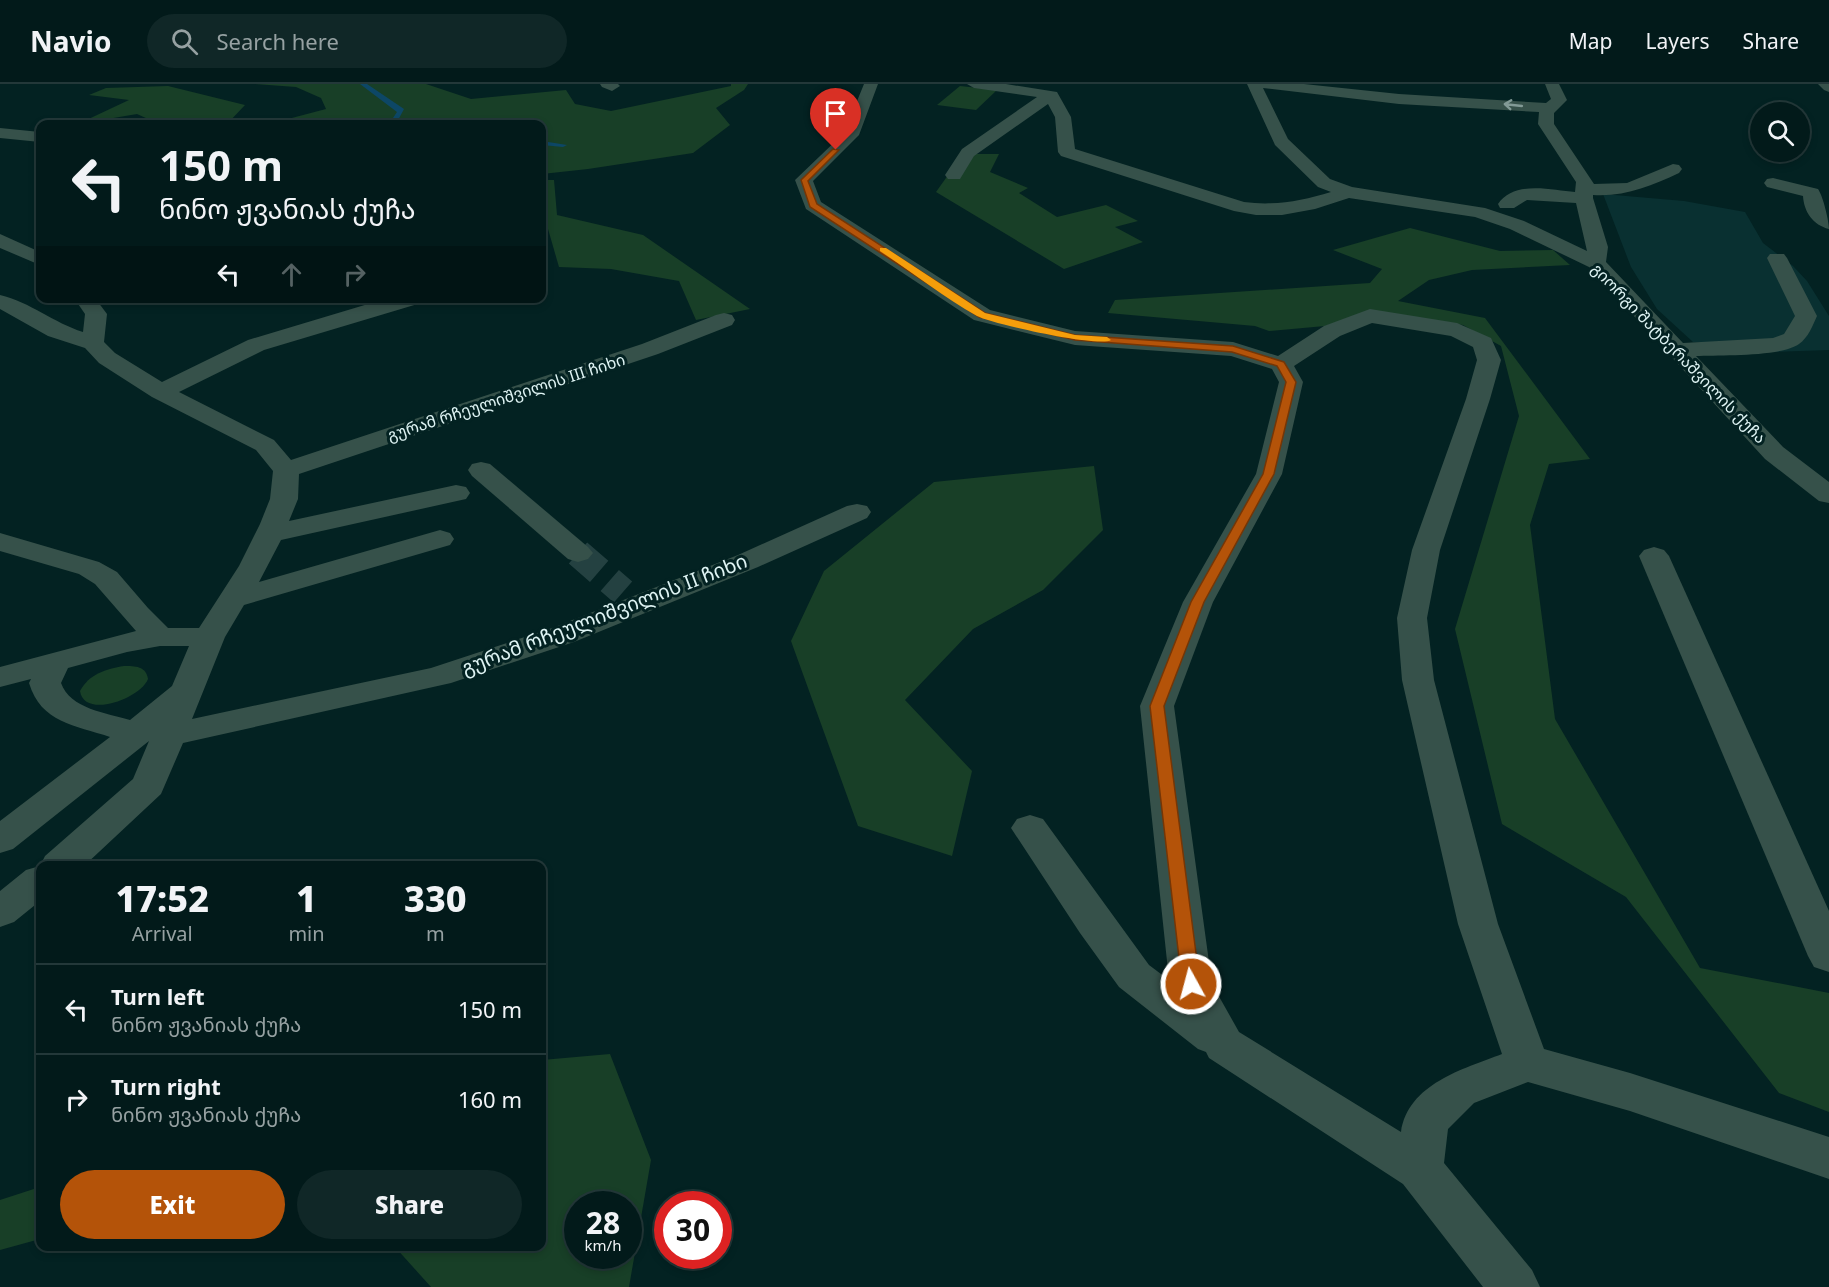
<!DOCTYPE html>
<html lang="en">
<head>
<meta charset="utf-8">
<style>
  :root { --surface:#021a1a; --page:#102727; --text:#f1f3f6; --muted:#96a1a2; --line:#233839; --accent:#b45309 }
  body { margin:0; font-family:"Noto Sans","Noto Sans Georgian",sans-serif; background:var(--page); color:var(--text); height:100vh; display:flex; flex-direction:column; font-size:22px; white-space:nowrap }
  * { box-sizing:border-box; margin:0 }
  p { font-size:20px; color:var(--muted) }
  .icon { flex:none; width:33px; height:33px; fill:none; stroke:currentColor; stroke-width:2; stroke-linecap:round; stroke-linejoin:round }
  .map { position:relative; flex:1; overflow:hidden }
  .sheet { position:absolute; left:36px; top:777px; width:510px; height:390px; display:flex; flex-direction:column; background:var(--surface); border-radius:12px; box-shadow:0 3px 9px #0003,0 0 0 2px var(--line) }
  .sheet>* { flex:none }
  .banner { position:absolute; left:36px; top:36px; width:510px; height:183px; border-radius:12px; box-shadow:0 3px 9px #0003,0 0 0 2px var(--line); background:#021a1a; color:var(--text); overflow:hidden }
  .tools { position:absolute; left:1750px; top:18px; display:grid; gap:12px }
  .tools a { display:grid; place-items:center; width:60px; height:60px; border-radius:50%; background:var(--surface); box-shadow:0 3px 9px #0003,0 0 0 2px var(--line); font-size:30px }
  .speed { position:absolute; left:564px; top:1107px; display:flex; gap:12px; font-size:30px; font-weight:700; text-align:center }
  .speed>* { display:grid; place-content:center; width:78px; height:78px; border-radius:50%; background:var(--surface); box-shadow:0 3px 9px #0003,0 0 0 2px var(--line); line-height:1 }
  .speed small { font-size:15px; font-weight:400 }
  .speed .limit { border:9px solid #d22; background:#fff; color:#111 }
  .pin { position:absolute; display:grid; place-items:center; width:51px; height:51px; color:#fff; margin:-62px -26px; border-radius:50% 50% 50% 0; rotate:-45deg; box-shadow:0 0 6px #0007 }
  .pin .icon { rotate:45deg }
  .me { position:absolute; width:66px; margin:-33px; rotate:353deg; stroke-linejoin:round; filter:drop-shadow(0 0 4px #0008) }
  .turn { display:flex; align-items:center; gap:21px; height:126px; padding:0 24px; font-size:27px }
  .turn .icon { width:78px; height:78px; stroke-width:2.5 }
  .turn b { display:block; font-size:42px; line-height:51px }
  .lanes { display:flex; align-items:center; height:57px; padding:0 24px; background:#0003; justify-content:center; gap:30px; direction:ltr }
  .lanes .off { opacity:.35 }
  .eta { display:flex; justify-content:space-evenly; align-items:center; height:102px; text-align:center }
  .eta b { font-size:36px; font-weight:800; line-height:42px }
  .action { display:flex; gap:12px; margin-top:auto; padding:12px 24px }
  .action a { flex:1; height:69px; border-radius:36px; background:var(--accent); color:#fff; font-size:24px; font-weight:800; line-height:69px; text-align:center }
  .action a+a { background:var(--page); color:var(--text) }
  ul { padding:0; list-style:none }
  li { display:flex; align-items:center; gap:18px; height:90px; padding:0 24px; border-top:2px solid var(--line) }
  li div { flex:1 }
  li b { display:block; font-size:22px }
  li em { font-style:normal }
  header { display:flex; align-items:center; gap:36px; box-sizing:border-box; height:84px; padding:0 30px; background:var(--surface); border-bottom:2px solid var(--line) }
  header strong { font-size:28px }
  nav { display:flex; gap:33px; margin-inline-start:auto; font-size:21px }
  .search { width:420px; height:54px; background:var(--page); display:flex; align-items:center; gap:15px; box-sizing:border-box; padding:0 21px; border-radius:33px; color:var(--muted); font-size:22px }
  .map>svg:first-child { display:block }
  .built { fill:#093031 }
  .green { fill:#183f27; fill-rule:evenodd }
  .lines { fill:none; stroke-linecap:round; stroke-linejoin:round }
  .stream { fill:#0d4766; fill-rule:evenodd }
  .minor-tunnel { stroke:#244141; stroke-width:28; stroke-dasharray:28 14; stroke-linecap:butt }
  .minor { fill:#36514a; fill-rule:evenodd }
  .oneway { stroke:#829a96 }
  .route { fill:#b45309; stroke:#753606; stroke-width:1.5 }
  .slow { fill:#f59e0b }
  .labels { text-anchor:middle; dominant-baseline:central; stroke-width:6; stroke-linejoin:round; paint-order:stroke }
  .far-street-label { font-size:16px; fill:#def3f3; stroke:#032222 }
  .street-label { font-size:20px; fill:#def3f3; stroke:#032222 }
</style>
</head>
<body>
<header>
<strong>Navio</strong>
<div class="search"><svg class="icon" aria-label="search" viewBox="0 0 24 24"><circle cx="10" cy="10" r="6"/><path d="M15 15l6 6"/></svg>Search here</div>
<nav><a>Map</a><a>Layers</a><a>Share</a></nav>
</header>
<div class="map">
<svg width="1829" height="1203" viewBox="0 0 1829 1203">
  <rect width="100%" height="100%" fill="#032222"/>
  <!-- built -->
  <path class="built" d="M1603,110L1684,117L1745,128L1763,159L1793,182L1807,197L1829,232V266L1715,270L1702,258H1693L1657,225L1631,183Z"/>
  <!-- green -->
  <g class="green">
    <path d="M255,0H426L471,15L566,6L575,20L611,27L731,2V0H748L744,6L716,24L730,41L693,69L588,85L542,90V40H269L326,25L321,14L296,3Z"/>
    <path d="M168,2L245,21L227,40H159L137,30L78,40L129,16L89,11L106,4Z"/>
    <path d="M960,2L997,6L976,26L937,21Z"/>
    <path d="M968,63L977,70H999L990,88L1028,104L1019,109L1057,133L1106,121L1138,137L1115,143L1143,158L1064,185L936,108Z"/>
    <path d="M542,96H554L557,131L643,151L750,225L696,236L679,197L611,185L559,183L548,145L542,144Z"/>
    <path d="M1410,144L1500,167L1553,166L1570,181L1472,186L1429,196L1398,217L1485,234L1590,375L1549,380L1530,441L1555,635L1700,884L1829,909V1028L1779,1009L1626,813L1502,740L1455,545L1519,332L1501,262L1463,241L1373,227L1325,242L1269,247L1255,242L1108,229L1115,216L1370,199L1382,185L1333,166Z"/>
    <path d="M1094,382L1103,446L1043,506L973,545L905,616L972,687L952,772L858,742L791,557L824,487L934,398Z"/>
    <path d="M124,582C135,582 146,582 148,595C140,615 84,635 80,607C89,590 106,585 124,582Z"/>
    <path d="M610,970L651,1076L629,1203H431L395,1163L542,1162V976ZM578,1120H628V1172H578Z"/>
    <path d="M40,1103V1155L0,1166V1116Z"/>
  </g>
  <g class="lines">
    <!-- stream -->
    <g class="stream">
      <path d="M360,0H367L404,25L396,40H389L397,28Z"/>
      <path d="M542,57L567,61L563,63L542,61Z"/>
    </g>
    <!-- minor-tunnel -->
    <path class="minor-tunnel" d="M578,469L623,508"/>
    <!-- minor -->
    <g class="minor">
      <path d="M600,0H618L620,2L612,7L602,3Z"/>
      <path d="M864,0H878L859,51L813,97L821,118L990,226L1075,247L1233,258L1278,272L1324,242L1370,225L1457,239L1491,254L1501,276L1490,315L1440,466L1427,534L1434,596L1498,840L1544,965L1630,989L1829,1053V1095L1630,1027L1528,998L1474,1019L1448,1045L1444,1079L1532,1186L1540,1203H1483L1403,1100L1209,974L1206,968L1198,965L1119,903L1080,849L1011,744L1017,735L1030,731L1043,735L1149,881L1169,896L1140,622L1183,518L1256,390L1279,298L1272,285L1231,272L1075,261L974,236L806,125L795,96L844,49ZM1372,239L1451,252L1473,263L1477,276L1466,315L1412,466L1397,534L1402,596L1458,840L1502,970C1463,985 1408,1000 1401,1048L1239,948L1212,900L1174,622L1213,518L1282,390L1303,298L1294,282L1340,252Z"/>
      <path d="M967,0H1006L1057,8L1071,33L1075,65L1244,118C1274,122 1302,117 1331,108L1318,103L1275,61L1247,0H1304L1399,10L1546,19L1551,15L1545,0H1559L1567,16L1554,29V40L1594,100L1627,99L1673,80L1679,81L1682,85L1679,89C1651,102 1625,113 1593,111V114L1608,163L1606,178L1683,259L1773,254L1784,250L1795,232L1767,174L1770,170H1784L1787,174L1817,232C1813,241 1808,254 1799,260C1781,273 1720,271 1696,272L1783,363L1829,398V419L1819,417L1765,375L1589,183L1510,145L1475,133L1349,114L1315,125L1282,131H1256L1234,127L1061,72L1058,68L1055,33L1048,20L974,72L960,95H948L945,91L962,65L1037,13L974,4ZM1263,4L1399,20L1539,28L1538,40L1576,98L1575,108C1551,106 1514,96 1498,120L1500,124H1514L1527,116L1576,119L1587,167L1524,137L1485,124L1352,103L1330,95L1288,55Z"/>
      <path d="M1818,0H1829V8L1824,6Z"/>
      <path d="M0,44L40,48V58L0,54Z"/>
      <path d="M1773,94L1818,105C1823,112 1829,137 1829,145C1813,141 1804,128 1803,112L1767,103L1764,99L1767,95Z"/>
      <path d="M0,150L40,168V181L0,164Z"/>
      <path d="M0,211C30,218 54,239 83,248L85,230L74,214H95L107,230L104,258L115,269L162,298L248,256L388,214H423L421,219L264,266L179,308L274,356L291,376L642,260L716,231L724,229L732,231L735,236L732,241L658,270L299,390L298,415L289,437L456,401L466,403L470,409L466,415L281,456L259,498L440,446L450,449L454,455L450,461L244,521L225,553L192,635L431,584L552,544L738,471L847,422L857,420L867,422L871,428L867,434L758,483L574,558L451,599L183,659L161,710L84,782H40V817L14,838L0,843V807L26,786L40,782L45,772L133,695L149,657L13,765L0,769V737L110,653C75,641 41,639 29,599L31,595L0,603V583L136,547L95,500L79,490L0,467V449L99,478L117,488L148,524L168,544H199L239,482L260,440L270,415L273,387L256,366L152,313L99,279L85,264L48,252L0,225ZM160,562H189L172,602L130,636C107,629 70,625 61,599L68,584L127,568Z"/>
      <path d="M481,378L490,380L588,463L593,469L588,475L578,478L568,475L472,392L468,386L472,380Z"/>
      <path d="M1654,463L1664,466L1669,472L1829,827V888L1814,883L1808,872L1639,472L1644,466Z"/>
    </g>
  </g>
  <!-- one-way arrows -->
  <defs><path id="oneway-shaft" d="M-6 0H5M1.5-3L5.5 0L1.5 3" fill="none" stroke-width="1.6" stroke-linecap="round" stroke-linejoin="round" transform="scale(1.5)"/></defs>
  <use class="oneway" href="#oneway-shaft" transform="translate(1513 21) rotate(-174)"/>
  <!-- route -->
  <path class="route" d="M833,65L839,66L808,97L817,120L985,229L1075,251L1233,262L1284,278L1296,298L1274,390L1204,518L1164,622L1200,900L1197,905L1191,907L1185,905L1182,900L1150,622L1191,518L1263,390L1286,298L1277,282L1232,268L1075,256L979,233L810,123L801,96Z"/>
  <!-- slow -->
  <path class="slow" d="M880,164H886L985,229L1075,251L1107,253L1111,256C1100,264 992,240 977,232C943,213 912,188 880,167Z"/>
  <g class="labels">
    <!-- far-street labels -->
    <g class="far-street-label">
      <text transform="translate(1679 269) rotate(46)">გიორგი შატბერაშვილის ქუჩა</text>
      <text transform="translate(506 313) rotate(-18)">გურამ რჩეულიშვილის III ჩიხი</text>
    </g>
    <!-- street labels -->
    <g class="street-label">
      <text transform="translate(604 530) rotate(-21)">გურამ რჩეულიშვილის II ჩიხი</text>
    </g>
  </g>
</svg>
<div class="tools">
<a><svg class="icon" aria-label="search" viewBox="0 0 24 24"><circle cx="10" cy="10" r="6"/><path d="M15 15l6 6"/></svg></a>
</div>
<div class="speed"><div>28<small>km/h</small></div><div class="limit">30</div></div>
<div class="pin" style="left:836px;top:66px;background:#d93025"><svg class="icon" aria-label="arrive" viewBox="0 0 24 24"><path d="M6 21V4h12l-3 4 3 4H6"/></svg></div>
<svg class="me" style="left:1191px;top:900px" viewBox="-20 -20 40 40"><circle r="17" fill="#b45309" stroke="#fff" stroke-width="3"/><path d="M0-11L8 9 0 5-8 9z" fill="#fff"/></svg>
<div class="banner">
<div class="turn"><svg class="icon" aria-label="left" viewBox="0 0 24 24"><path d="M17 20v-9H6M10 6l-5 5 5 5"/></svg><div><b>150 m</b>ნინო ჟვანიას ქუჩა</div></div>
<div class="lanes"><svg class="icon" aria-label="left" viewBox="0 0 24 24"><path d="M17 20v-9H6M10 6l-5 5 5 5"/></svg><svg class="icon off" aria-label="ahead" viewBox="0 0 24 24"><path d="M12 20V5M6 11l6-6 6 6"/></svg><svg class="icon off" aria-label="right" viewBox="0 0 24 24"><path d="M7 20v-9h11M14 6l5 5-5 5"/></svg></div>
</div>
<section class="sheet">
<div class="eta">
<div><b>17:52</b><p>Arrival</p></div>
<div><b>1</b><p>min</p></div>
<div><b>330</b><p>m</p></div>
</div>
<ul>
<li><svg class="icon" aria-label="left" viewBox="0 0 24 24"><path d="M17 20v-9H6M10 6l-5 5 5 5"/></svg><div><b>Turn left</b><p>ნინო ჟვანიას ქუჩა</p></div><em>150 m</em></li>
<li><svg class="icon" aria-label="right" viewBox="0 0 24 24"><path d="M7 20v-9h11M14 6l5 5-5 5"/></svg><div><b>Turn right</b><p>ნინო ჟვანიას ქუჩა</p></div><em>160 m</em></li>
</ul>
<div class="action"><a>Exit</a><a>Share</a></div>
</section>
</div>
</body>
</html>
